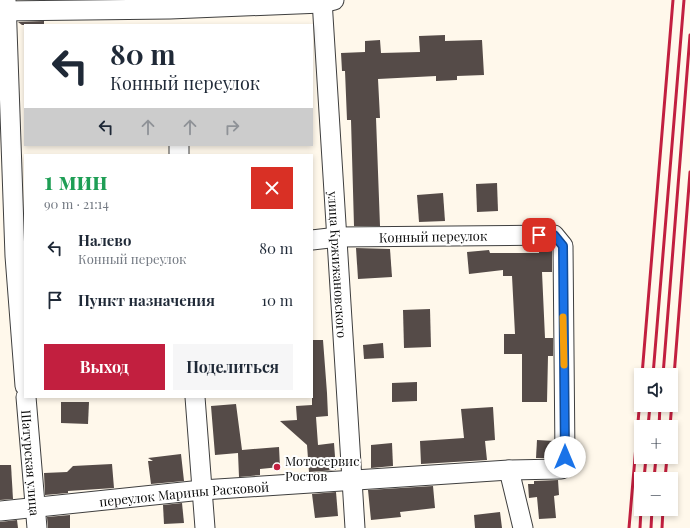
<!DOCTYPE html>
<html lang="ru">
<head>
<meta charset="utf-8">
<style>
  :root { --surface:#fff; --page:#f6f6f7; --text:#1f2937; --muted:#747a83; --accent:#c21f3f }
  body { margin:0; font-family:"Playfair Display",serif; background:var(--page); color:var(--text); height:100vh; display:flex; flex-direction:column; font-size:15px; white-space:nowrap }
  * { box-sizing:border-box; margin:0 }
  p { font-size:13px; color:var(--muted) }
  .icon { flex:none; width:22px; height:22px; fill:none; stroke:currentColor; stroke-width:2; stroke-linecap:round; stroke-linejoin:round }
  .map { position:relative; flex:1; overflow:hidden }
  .panel { position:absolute; left:24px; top:154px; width:289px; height:244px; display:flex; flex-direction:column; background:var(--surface); border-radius:0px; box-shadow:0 2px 6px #0003 }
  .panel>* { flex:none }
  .guide { position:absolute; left:24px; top:24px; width:289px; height:122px; border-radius:0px; box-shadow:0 2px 6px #0003; background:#fff; color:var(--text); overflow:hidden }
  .buttons { position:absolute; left:634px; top:368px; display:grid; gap:8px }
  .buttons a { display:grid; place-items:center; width:44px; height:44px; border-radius:0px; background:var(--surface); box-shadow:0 2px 6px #0003; font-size:20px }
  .pin { position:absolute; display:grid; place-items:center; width:34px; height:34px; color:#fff; margin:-17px; border-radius:8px; box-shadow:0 2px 6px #0006 }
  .me { position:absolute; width:44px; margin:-22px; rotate:0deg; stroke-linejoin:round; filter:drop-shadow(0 0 3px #0008) }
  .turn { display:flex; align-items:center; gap:14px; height:84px; padding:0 20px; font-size:18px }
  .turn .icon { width:52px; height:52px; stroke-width:2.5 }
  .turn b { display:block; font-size:28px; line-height:34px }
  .lanes { display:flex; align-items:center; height:38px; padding:0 20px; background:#0003; justify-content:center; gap:20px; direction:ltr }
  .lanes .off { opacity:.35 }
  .round { display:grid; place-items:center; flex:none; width:42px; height:42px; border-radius:0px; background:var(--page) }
  .headline { display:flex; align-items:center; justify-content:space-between; height:68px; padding:0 20px }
  h1 { font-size:24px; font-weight:700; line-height:30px; color:#1e9e55 }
  .action { display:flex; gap:8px; margin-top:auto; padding:8px 20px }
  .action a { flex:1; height:46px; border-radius:0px; background:var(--accent); color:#fff; font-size:16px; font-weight:700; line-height:46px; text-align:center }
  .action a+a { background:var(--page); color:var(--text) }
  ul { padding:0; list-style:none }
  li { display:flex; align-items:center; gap:12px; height:52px; padding:0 20px }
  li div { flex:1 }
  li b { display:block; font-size:15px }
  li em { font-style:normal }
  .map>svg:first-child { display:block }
  .building { fill:#554b48 }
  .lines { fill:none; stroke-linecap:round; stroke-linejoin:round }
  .minor-casing { stroke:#3f3f3f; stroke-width:21 }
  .minor { stroke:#fff; stroke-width:19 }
  .rail { stroke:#c21f3f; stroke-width:3 }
  .route-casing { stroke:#114b97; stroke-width:10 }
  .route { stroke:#1a73e8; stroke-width:7 }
  .slow { stroke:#f59e0b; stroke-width:7 }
  .poi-dot { fill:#c21f3f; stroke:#fff; stroke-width:1.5 }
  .labels { text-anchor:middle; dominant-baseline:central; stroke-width:4; stroke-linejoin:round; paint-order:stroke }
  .street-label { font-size:13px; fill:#0c0c0c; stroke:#fff }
  .poi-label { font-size:13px; fill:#0c0c0c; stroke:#fff; text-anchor:start }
</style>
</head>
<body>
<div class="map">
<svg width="690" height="528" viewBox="0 0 690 528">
  <rect width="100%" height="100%" fill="#fff8eb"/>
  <!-- building -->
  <g class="building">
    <path d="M44,21V25H22L18,22Z"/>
    <path d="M445,35V41L482,40L484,75L457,76V80L436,81V76L378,79L380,118H376L380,226H354L351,120H347L345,71H342L341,53L365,52V41L380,40L381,53L420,52L419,36Z"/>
    <path d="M497,183L498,211L477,212L476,184Z"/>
    <path d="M443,193L445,221L419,222L417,195Z"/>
    <path d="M539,246H549L552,250V272H542L545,338H553V356H548L547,402H522V354H504V334H515L512,276H503V270L469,274L467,252L489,250L490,253H539Z"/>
    <path d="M356,248L390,249L392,277L358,279Z"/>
    <path d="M430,309L431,347L404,348L403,310Z"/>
    <path d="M312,340H323L327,393L328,416L316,417L318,445L334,443L336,470L309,472L307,445L280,421L297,420L296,406L312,405Z"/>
    <path d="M383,343L384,358L364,359L363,345Z"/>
    <path d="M417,382V401L392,402V383Z"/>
    <path d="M61,402H89L88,424L61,423Z"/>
    <path d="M236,404L242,450L279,447L280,467L260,469V475L239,477L238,453L215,455L211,406Z"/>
    <path d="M493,407L495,440L485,441L487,460L421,464L420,441L464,438L461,409Z"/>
    <path d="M537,440L554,441L553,458H536Z"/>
    <path d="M392,443L393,466L371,468V445Z"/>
    <path d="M181,454L184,481L151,484L148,461H153L148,458Z"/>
    <path d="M112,464L114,488L68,491V493L45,495L44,473L67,472L73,466Z"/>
    <path d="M0,465H11L13,499L0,500Z"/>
    <path d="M558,480L559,495L554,496L556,518L539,519L537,497L529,498L528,484H534V481Z"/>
    <path d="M433,486L435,508L400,512L401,517L371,520L368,490Z"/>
    <path d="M336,492L338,516L315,518L312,494Z"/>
    <path d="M182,503L184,523L164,524L163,505Z"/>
    <path d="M500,512L502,528H475L474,515Z"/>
    <path d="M70,515V528H48L47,517Z"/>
    <path d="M17,520L18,528H0V522Z"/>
  </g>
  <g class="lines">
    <defs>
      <g id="minor">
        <path d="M6,0L15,256L25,386"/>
        <path id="s1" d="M322,0L355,528"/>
        <path d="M0,11L170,9L322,3L334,0"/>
        <path d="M179,145V155"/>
        <path id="s2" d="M26,397L37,528"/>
        <path d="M195,397L205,528"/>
        <path d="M509,470L523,528"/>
        <path id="s3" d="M0,511L202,490L509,470L561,469L565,457L563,246L554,235L338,237L312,240"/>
      </g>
    </defs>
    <!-- minor casing -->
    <use href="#minor" class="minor-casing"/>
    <!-- minor -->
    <use href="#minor" class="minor"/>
    <!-- rail -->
    <g class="rail">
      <path d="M642,375L673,0"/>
      <path d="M653,375L684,0"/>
      <path d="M663,375L690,35"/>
      <path d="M648,427L650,405"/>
      <path d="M659,427L660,405"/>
      <path d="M670,427L690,172"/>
      <path d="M644,479L646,457"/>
      <path d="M654,479L656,457"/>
      <path d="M665,479L667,457"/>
      <path d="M629,528L641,387"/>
      <path d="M640,528L641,509"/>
      <path d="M651,528L652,509"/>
      <path d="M662,528L663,509"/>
    </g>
  </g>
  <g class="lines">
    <defs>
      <path id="route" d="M539,235H554L563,246L565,457"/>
    </defs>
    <!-- route casing -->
    <use href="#route" class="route-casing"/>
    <!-- route -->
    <use href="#route" class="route"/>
    <!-- slow -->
    <path class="slow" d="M563,317L564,365"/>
  </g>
  <!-- markers -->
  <circle class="poi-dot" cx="277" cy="467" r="4"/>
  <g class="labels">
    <!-- street labels -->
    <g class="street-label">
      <text transform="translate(433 236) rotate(-1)">Конный переулок</text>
      <text stroke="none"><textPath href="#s1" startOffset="265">улица Кржижановского</textPath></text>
      <text stroke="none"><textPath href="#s2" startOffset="66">Шатурская улица</textPath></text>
      <text stroke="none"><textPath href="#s3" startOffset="185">переулок Марины Расковой</textPath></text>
    </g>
    <!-- poi labels -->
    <g class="poi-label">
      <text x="285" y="460">Мотосервис<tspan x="285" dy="15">Ростов</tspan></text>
    </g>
  </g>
</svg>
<div class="buttons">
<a><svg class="icon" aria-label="sound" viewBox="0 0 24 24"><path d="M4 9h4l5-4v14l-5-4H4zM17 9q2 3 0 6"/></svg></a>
<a>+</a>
<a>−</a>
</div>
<div class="pin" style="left:539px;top:235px;background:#d93025"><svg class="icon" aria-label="arrive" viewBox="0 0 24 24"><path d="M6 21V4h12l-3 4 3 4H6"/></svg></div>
<svg class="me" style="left:565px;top:457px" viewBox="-20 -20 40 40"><circle r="19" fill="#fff"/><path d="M0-13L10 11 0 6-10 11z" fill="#1a73e8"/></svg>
<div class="guide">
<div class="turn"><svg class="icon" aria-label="left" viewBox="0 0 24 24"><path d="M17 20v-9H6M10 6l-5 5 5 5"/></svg><div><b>80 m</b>Конный переулок</div></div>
<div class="lanes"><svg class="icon" aria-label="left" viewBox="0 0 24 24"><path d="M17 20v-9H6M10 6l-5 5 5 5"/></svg><svg class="icon off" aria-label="ahead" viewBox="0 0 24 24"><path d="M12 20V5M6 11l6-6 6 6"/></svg><svg class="icon off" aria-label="ahead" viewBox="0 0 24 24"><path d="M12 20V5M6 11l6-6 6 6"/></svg><svg class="icon off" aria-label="right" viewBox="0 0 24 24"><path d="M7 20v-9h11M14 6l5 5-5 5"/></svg></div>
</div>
<section class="panel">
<div class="headline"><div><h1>1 мин</h1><p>90 m · 21:14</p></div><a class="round" style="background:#d93025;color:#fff"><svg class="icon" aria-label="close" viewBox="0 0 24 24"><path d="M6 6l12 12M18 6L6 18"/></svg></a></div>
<ul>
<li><svg class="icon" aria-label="left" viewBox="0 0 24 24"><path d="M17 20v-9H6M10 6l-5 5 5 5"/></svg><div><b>Налево</b><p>Конный переулок</p></div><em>80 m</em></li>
<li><svg class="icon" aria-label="arrive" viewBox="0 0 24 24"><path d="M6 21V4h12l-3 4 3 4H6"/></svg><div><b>Пункт назначения</b></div><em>10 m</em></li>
</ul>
<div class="action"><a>Выход</a><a>Поделиться</a></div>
</section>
</div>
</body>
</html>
